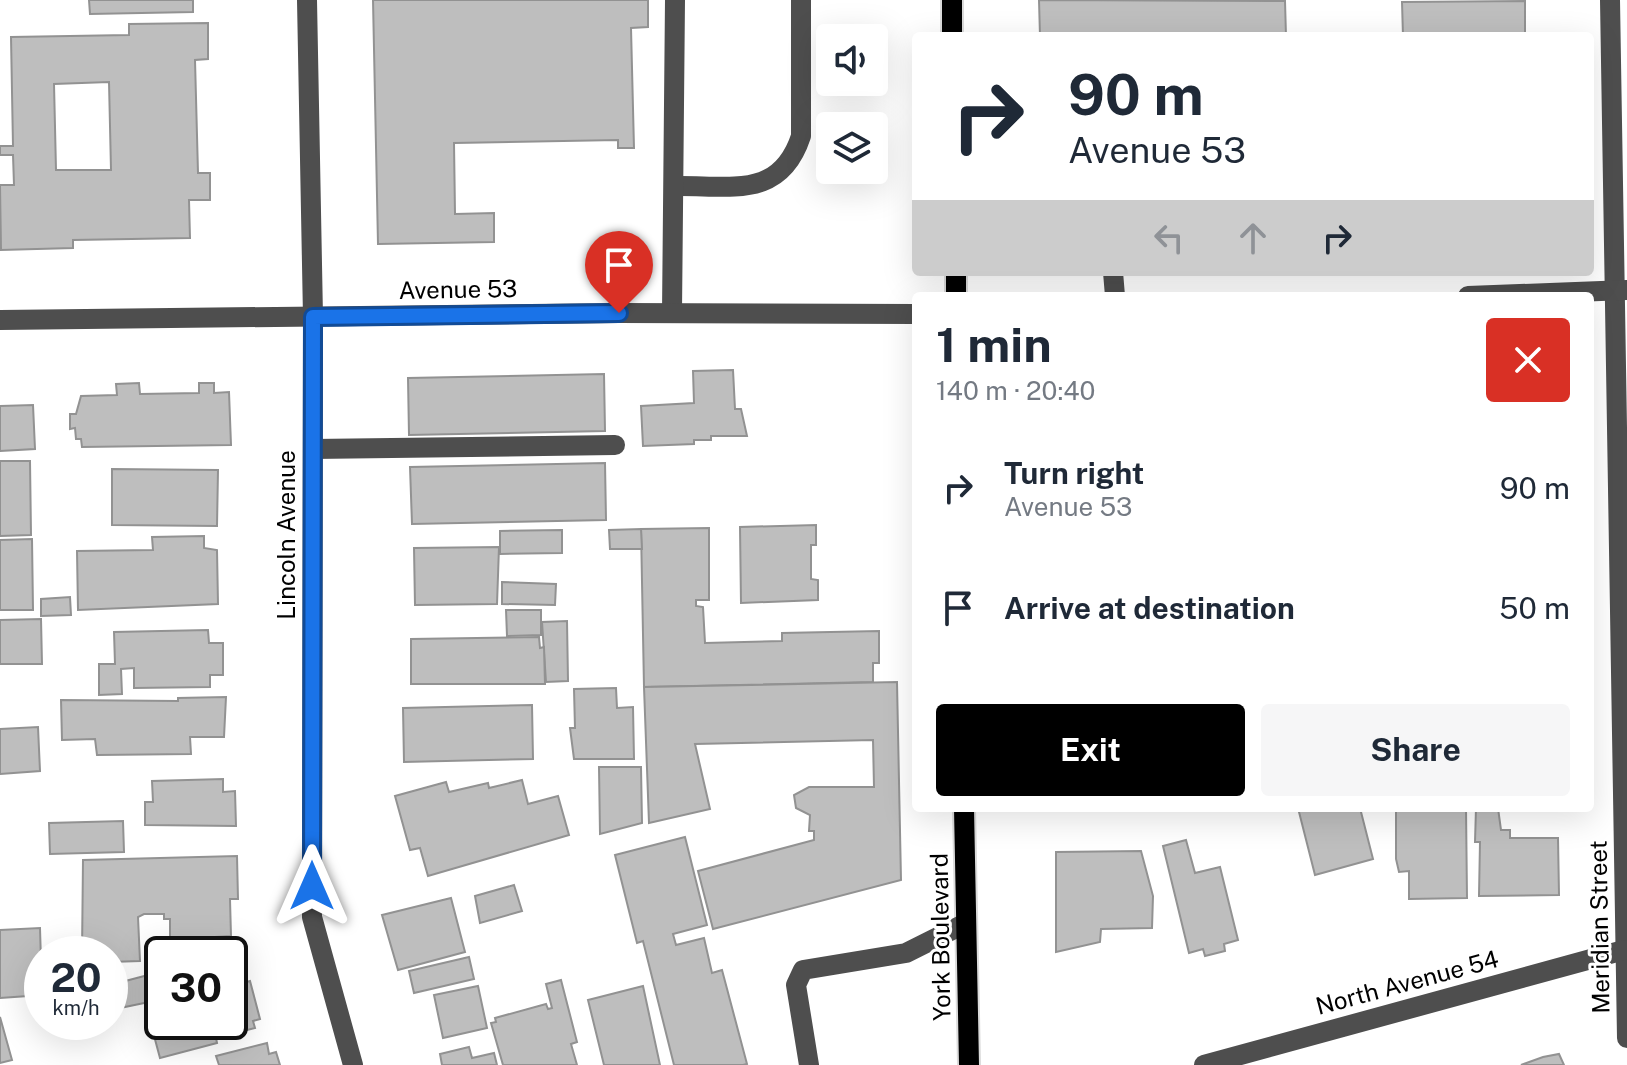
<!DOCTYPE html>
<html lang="en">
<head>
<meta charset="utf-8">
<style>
  :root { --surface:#fff; --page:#f6f6f7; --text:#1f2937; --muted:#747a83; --accent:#000 }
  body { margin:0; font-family:"Public Sans",sans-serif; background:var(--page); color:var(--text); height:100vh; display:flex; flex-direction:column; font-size:30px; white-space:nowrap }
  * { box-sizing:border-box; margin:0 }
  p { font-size:26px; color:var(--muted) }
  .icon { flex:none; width:44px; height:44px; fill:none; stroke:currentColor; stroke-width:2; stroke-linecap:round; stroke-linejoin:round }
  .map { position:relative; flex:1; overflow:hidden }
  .sheet { position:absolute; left:912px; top:292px; width:682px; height:520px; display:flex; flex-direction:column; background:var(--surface); border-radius:8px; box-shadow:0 8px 32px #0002 }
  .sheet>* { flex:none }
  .banner { position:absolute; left:912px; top:32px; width:682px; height:244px; border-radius:8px; box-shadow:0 8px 32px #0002; background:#fff; color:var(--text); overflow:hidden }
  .controls { position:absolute; left:816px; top:24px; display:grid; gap:16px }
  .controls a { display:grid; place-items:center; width:72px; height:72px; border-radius:8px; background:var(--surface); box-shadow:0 8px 32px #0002; font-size:40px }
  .speed { position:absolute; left:24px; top:936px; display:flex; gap:16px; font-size:40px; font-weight:700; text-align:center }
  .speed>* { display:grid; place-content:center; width:104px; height:104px; border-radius:50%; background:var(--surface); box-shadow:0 8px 32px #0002; line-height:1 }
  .speed small { font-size:20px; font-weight:400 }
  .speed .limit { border:4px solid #111; border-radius:12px; background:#fff; color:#111 }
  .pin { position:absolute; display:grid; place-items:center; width:68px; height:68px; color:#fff; margin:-82px -34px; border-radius:50% 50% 50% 0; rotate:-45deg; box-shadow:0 0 8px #0007 }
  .pin .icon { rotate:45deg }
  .me { position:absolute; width:88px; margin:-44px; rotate:0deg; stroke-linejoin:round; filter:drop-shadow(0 0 6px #0008) }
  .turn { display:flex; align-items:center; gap:28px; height:168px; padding:0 24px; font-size:36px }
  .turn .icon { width:104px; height:104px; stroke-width:2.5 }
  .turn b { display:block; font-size:56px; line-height:68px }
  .lanes { display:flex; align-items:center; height:76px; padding:0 24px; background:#0003; justify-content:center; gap:40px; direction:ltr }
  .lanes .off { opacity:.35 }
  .round { display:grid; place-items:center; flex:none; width:84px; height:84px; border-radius:8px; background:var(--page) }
  .head { display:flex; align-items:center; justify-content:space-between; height:136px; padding:0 24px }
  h1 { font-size:48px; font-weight:700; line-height:60px }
  .button { display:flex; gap:16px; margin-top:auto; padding:16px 24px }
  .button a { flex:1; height:92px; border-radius:8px; background:var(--accent); color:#fff; font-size:32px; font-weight:700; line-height:92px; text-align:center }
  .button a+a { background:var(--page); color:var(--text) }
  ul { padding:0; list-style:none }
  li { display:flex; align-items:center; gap:24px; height:120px; padding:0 24px }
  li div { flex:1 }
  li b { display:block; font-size:30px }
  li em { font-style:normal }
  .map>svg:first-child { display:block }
  .building { fill:#bebebe; stroke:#929292; stroke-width:2; fill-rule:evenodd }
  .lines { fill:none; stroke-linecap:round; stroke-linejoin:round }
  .major-casing { stroke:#dbdbdb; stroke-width:24 }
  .minor { stroke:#4e4e4e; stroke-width:20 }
  .major { stroke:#000; stroke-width:20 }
  .route-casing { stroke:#114b97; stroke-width:20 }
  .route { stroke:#1a73e8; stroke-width:14 }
  .labels { text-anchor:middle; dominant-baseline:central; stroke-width:6; stroke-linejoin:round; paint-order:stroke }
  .street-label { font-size:24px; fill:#000; stroke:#fff }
</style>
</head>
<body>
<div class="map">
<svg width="1627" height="1065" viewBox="0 0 1627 1065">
  <rect width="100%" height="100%" fill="#fff"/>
  <!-- building -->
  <g class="building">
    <path d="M89,0H193V12L90,14Z"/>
    <path d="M373,0H648V27L631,28L634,148H618V140L454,143L455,214L494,213V242L378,244Z"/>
    <path d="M1039,0L1285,1L1286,36H1040Z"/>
    <path d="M1525,1V36H1403L1402,2Z"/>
    <path d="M208,23V59L195,60L198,173H210V200H189L190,238L73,240V248L1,250L0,185H14L13,155H0V146H13L11,37L129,35V24ZM109,82L111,170H56L54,84Z"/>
    <path d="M733,370L735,409H741L747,436H711V440H694V444L643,446L641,406L694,403L693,371Z"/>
    <path d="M604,374L605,431L409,435L408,378Z"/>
    <path d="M139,383L140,394L199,393V383H214V393L229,392L231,445L82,447L81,439H76L75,428L70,429V414H76L81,396L117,395L116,384Z"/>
    <path d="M33,405L35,449L0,451V406Z"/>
    <path d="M0,461H30L31,535L0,536Z"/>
    <path d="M605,463L606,520L412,524L410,467Z"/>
    <path d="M112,469L218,470L217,526L112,525Z"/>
    <path d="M816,525V545H811V579L818,580V600L741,603L740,527Z"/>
    <path d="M709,528V600H696V606L703,607L705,643L782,641V633L879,631V663H873V682L644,687L641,529Z"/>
    <path d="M641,529L642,549H610L609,530Z"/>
    <path d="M562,530V553L500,554V531Z"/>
    <path d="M204,536V548L217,550L218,604L78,610L77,551L153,550L152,537Z"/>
    <path d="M32,539L33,610H0V540Z"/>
    <path d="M499,547L497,604L415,605L414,548Z"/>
    <path d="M502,582L556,584L555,605L502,604Z"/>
    <path d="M70,597L71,615L41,616V599Z"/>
    <path d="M506,610H541V635L507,636Z"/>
    <path d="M41,619L42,664H0V620Z"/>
    <path d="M567,621L568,681L546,682L542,622Z"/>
    <path d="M208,630L209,643H223V675H210V687L134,688V668L121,669L122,694L99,695V664H115L114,632Z"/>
    <path d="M539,637L540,648L544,647L545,684H411V639Z"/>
    <path d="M897,682L901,880L713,929L698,871L814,840V831H809L810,815L796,808L794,795L809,787H874L873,740L695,744L710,809L649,823L644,687Z"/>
    <path d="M616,688L617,708L633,707L634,759H574L570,728H575L574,689Z"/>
    <path d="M226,697L224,737H190L191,754L97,755L95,739L62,740L61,700L178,701V698Z"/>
    <path d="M532,705L533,759L404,762L403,708Z"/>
    <path d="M38,727L40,771L0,774V729Z"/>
    <path d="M599,767H641L642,823L600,834Z"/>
    <path d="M223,779V792L235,791L236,826L145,825V802H153L152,781Z"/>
    <path d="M522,780L528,804L558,796L569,835L428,876L420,848L410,850L395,796L446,782L449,792L488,783L489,788Z"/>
    <path d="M1298,808H1360L1373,859L1315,875Z"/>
    <path d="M1396,808H1466L1467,898L1409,899V871L1399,872L1396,859Z"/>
    <path d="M1476,808H1498L1501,830H1510V838H1558L1559,895L1479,896L1480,842H1475Z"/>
    <path d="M123,821L124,852L50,854L49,823Z"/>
    <path d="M685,837L707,925L673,934L676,945L704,938L712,973L722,970L747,1064L743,1065H674L643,941L637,943L615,855Z"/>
    <path d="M1186,840L1195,873L1220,867L1238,940L1224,944L1225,951L1205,956L1203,949L1189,953L1163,846Z"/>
    <path d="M1141,851L1153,896L1152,928L1101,929L1100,942L1056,952V852Z"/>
    <path d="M237,856L238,899H230L231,936L199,938L170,948V919H164V914H144L138,917L140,961L110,962V954H82L83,860Z"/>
    <path d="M514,885L522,911L480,923L475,896Z"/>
    <path d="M451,898L465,952L398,970L382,915Z"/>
    <path d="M40,928L42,995L0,998V930Z"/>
    <path d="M469,957L474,979L414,993L409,971Z"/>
    <path d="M148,975L154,1001L120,1008L114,984Z"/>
    <path d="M241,975L243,983L250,981L260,1019L253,1021L255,1028L216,1038L217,1043L160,1058L149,1017L162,1014V1022H230V978Z"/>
    <path d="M561,980L577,1042L571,1044L577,1065H503L491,1023L496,1022L495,1018L546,1004L548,1009L552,1008L546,984Z"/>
    <path d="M478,986L487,1028L443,1038L434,995Z"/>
    <path d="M643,986L660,1065H604L588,1000Z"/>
    <path d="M0,1017L12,1060L0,1063Z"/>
    <path d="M267,1043L269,1054L276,1052L280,1065H219L216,1056Z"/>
    <path d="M469,1047L472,1058L494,1053L497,1065H442L440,1054Z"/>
    <path d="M1559,1054L1564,1065H1521L1543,1057Z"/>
  </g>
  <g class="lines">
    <defs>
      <g id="major">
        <path d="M952,0V36"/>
        <path d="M956,272V296"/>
        <path d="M964,808L969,1065"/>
      </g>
    </defs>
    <!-- major casing -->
    <use href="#major" class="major-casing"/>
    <!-- minor -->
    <g class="minor">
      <path d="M307,0L313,317L312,917L353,1065"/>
      <path d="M1610,0L1627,1038"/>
      <path d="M675,186C731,185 780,200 801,136V0"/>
      <path d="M1113,272L1115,296"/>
      <path d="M1468,296L1627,290"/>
      <path d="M672,313L675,0"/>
      <path d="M0,320L619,313L916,314"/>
      <path d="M313,449L615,445"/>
      <path d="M809,1065L796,985L803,970L906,953L966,923"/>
      <path d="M1204,1065L1624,950"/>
    </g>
    <!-- major -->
    <use href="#major" class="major"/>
  </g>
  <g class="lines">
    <defs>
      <path id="route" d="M312,886L313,317L619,313"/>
    </defs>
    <!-- route casing -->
    <use href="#route" class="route-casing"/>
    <!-- route -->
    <use href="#route" class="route"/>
  </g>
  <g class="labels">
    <!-- street labels -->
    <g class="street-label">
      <text transform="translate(458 289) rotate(-1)">Avenue 53</text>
      <text transform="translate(286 535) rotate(-90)">Lincoln Avenue</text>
      <text transform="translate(1599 927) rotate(-91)">Meridian Street</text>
      <text transform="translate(940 937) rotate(-91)">York Boulevard</text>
      <text transform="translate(1407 982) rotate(-15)">North Avenue 54</text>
    </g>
  </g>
</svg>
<div class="controls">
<a><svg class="icon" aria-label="sound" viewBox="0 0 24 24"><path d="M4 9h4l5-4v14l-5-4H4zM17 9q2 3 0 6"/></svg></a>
<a><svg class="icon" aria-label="layers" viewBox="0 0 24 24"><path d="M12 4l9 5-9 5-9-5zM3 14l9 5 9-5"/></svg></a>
</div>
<div class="speed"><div>20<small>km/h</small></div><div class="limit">30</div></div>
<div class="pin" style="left:619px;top:313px;background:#d93025"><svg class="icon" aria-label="arrive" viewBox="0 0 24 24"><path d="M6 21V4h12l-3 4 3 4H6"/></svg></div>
<svg class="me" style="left:312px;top:886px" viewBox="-20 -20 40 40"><path d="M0-17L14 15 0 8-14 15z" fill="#1a73e8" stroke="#fff" stroke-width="4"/></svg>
<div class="banner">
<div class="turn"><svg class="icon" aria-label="right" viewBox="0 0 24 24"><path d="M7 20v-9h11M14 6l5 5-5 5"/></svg><div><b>90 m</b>Avenue 53</div></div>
<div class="lanes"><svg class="icon off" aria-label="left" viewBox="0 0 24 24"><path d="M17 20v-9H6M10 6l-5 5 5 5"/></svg><svg class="icon off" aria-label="ahead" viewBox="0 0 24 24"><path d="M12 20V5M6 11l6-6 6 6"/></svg><svg class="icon" aria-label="right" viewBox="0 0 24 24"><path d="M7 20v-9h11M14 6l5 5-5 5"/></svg></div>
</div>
<section class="sheet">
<div class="head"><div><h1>1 min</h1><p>140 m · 20:40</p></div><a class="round" style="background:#d93025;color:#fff"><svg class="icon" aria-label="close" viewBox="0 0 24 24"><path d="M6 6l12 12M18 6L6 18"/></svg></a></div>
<ul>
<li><svg class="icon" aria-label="right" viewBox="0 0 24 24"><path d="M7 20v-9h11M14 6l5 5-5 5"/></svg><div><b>Turn right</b><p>Avenue 53</p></div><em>90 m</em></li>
<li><svg class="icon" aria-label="arrive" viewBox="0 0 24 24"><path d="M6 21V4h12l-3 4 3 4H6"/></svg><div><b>Arrive at destination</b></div><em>50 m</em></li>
</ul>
<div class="button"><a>Exit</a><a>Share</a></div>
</section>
</div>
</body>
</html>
